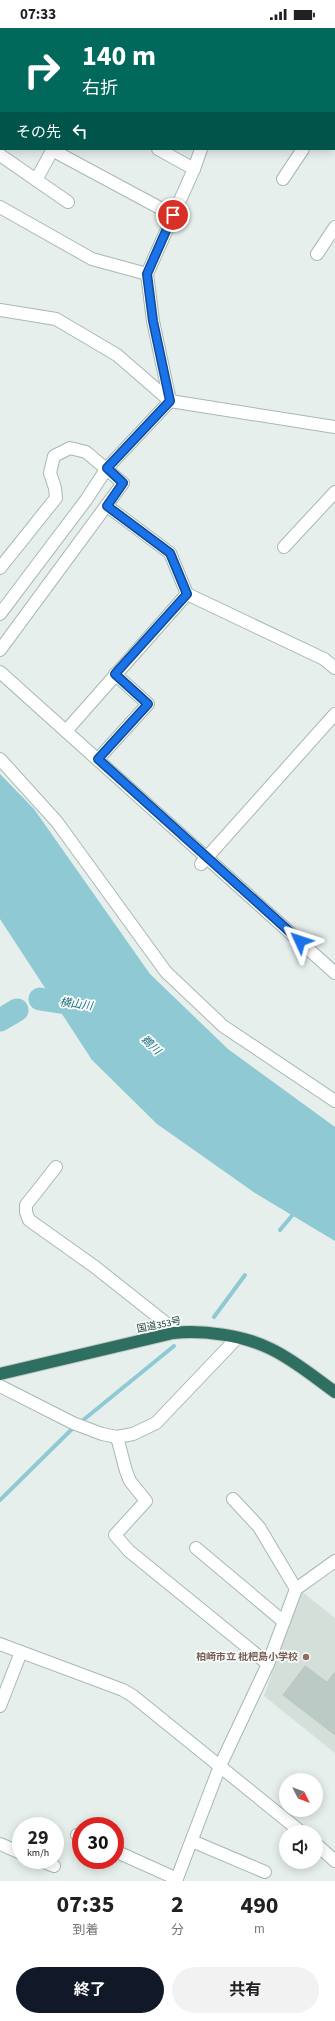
<!DOCTYPE html>
<html lang="ja">
<head>
<meta charset="utf-8">
<style>
  :root { --surface:#fff; --page:#f2f2f2; --text:#202124; --muted:#757577; --accent:#111827 }
  body { margin:0; font-family:"Source Sans 3","Noto Sans JP",sans-serif; background:var(--page); color:var(--text); height:100vh; display:flex; flex-direction:column; font-size:15px; white-space:nowrap }
  * { box-sizing:border-box; margin:0 }
  p { font-size:13px; color:var(--muted) }
  .icon { flex:none; width:22px; height:22px; fill:none; stroke:currentColor; stroke-width:2; stroke-linecap:round; stroke-linejoin:round }
  .map { position:relative; height:1853px; overflow:hidden }
  .details { display:flex; flex-direction:column; background:var(--surface); flex:1 }
  .details>* { flex:none }
  .hud { position:absolute; left:0px; top:0px; width:335px; height:122px; box-shadow:0 2px 10px #0003; background:#00695c; color:#fff; overflow:hidden }
  .needle { width:26px; rotate:132deg }
  .tools { position:absolute; left:279px; top:1745px; display:grid; gap:8px }
  .tools a { display:grid; place-items:center; width:44px; height:44px; border-radius:50%; background:var(--surface); box-shadow:0 2px 10px #0003; font-size:20px }
  .speed { position:absolute; left:12px; top:1789px; display:flex; gap:8px; font-size:20px; font-weight:700; text-align:center }
  .speed>* { display:grid; place-content:center; width:52px; height:52px; border-radius:50%; background:var(--surface); box-shadow:0 2px 10px #0003; line-height:1 }
  .speed small { font-size:10px; font-weight:400 }
  .speed .limit { border:6px solid #d22; background:#fff; color:#111 }
  .pin { position:absolute; display:grid; place-items:center; width:34px; height:34px; color:#fff; margin:-17px; border:2px solid #fff; border-radius:50%; box-shadow:0 1px 4px #0007 }
  .me { position:absolute; width:44px; margin:-22px; rotate:312deg; stroke-linejoin:round; filter:drop-shadow(0 0 3px #0008) }
  .turn { display:flex; align-items:center; gap:14px; height:84px; padding:0 16px; font-size:18px }
  .turn .icon { width:52px; height:52px; stroke-width:2.5 }
  .turn b { display:block; font-size:28px; line-height:34px }
  .then { display:flex; align-items:center; height:38px; padding:0 16px; background:#0003; gap:8px; font-size:15px }
  .eta { display:flex; justify-content:space-evenly; align-items:center; height:68px; text-align:center }
  .eta b { font-size:24px; font-weight:700; line-height:28px }
  .button { display:flex; gap:8px; margin-top:auto; padding:8px 16px }
  .button a { flex:1; height:46px; border-radius:24px; background:var(--accent); color:#fff; font-size:16px; font-weight:700; line-height:46px; text-align:center }
  .button a+a { background:var(--page); color:var(--text) }
  .status { display:flex; justify-content:space-between; align-items:center; height:28px; padding:0 20px; background:var(--surface); direction:ltr }
  .status svg { height:11px; fill:currentColor }
  .map>svg:first-child { display:block }
  .built { fill:#d4dfda }
  .water { fill:#8ec9d4 }
  .lines { fill:none; stroke-linecap:round; stroke-linejoin:round }
  .stream { stroke:#8ec9d4; stroke-width:4 }
  .river { stroke:#8ec9d4; stroke-width:23 }
  .building { fill:#bbcac4; stroke:#b8c9c2 }
  .minor-casing { stroke:#a8b8b2; stroke-width:14 }
  .highway-casing { stroke:#c2cac8; stroke-width:14 }
  .minor { stroke:#fff; stroke-width:12 }
  .highway { stroke:#2f6f62; stroke-width:12 }
  .route-casing { stroke:#114b97; stroke-width:10 }
  .route { stroke:#1a73e8; stroke-width:7 }
  .education-dot { fill:#8d6e63; stroke:#f7fbf9; stroke-width:1.5 }
  .labels { text-anchor:middle; dominant-baseline:central; stroke-width:3.5; stroke-linejoin:round; paint-order:stroke }
  .street-label { font-size:10px; fill:#24423a; stroke:#f7fbf9 }
  .education-label { font-size:10px; font-weight:bold; fill:#785e54; stroke:#f7fbf9; text-anchor:end }
  .water-label { font-size:11px; font-style:italic; fill:#1c6f80; stroke:#f7fbf9 }
</style>
</head>
<body>
<div class="status"><b>07:33</b><svg viewBox="0 0 49 12"><path d="M0 12V9h3v3zM5 12V6h3v6zM10 12V3h3v9zM15 12V0h3v12zM26 1h20v11H26zM47 4h2v5h-2z"/></svg></div>
<div class="map">
<svg width="335" height="1853" viewBox="0 0 335 1853">
  <rect width="100%" height="100%" fill="#e6efeb"/>
  <!-- built -->
  <path class="built" d="M301,1563L335,1590V1725L264,1668Z"/>
  <!-- water -->
  <path class="water" d="M0,746L34,781L150,946L228,1021L335,1099V1213L255,1165L157,1096L92,1032L0,891Z"/>
  <g class="lines">
    <!-- stream -->
    <g class="stream">
      <path d="M280,1202L295,1184"/>
      <path d="M214,1289L245,1247"/>
      <path d="M0,1472L71,1402L174,1318"/>
    </g>
    <!-- river -->
    <g class="river">
      <path d="M40,971L85,978"/>
      <path d="M0,992L17,982"/>
    </g>
  </g>
  <!-- building -->
  <path class="building" d="M305,1638L327,1654L335,1644V1707L283,1667Z"/>
  <g class="lines">
    <defs>
      <g id="minor">
        <path d="M82,0L84,1"/>
        <path d="M207,0L208,1"/>
        <path d="M116,1V0"/>
        <path d="M234,1L235,0"/>
        <path d="M0,36H1"/>
        <path d="M334,71L335,69"/>
        <path d="M334,114H335"/>
        <path d="M158,121L194,141"/>
        <path d="M52,122L173,187"/>
        <path d="M0,127L68,174"/>
        <path d="M283,151L303,121"/>
        <path d="M36,152L53,121"/>
        <path d="M0,179L92,231L147,246"/>
        <path d="M317,226L335,199"/>
        <path d="M0,282L56,291L117,327L170,373L335,399"/>
        <path d="M170,373L153,293L147,246L194,141L201,121"/>
        <path d="M107,478L170,525L187,566L324,631L335,640"/>
        <path d="M284,519L335,464"/>
        <path d="M0,540L56,470L55,460L50,445L54,428L70,420L86,424L123,455L0,622"/>
        <path d="M0,586L86,472L107,440L170,373"/>
        <path d="M0,644L335,945"/>
        <path d="M66,703L187,566"/>
        <path d="M0,731L57,794L166,944L223,998L335,1073"/>
        <path d="M98,731L148,676L115,646"/>
        <path d="M201,836L335,686"/>
        <path d="M56,1139L26,1177V1184L29,1192L95,1239L167,1296L173,1305"/>
        <path d="M0,1358L73,1395L102,1406L117,1409L133,1406L156,1395L237,1310"/>
        <path d="M117,1409L126,1443L130,1453L146,1473L115,1507L129,1523L268,1636"/>
        <path d="M233,1471L259,1499L296,1561"/>
        <path d="M196,1520L284,1594"/>
        <path d="M0,1616L123,1662L133,1668L301,1804"/>
        <path d="M0,1678L21,1624"/>
        <path d="M77,1807L81,1808"/>
        <path d="M192,1813L265,1844"/>
        <path d="M0,1816L21,1825"/>
        <path d="M316,1816L335,1833"/>
        <path d="M115,1823L177,1851"/>
        <path d="M39,1832L54,1838"/>
        <path d="M176,1853L220,1738L268,1636L296,1561L335,1533"/>
      </g>
      <path id="highway" d="M0,1346L173,1305C203,1302 243,1307 271,1321C294,1332 314,1349 335,1364"/>
    </defs>
    <!-- minor casing -->
    <use href="#minor" class="minor-casing"/>
    <!-- highway casing -->
    <use href="#highway" class="highway-casing"/>
    <!-- minor -->
    <use href="#minor" class="minor"/>
    <!-- highway -->
    <use href="#highway" class="highway"/>
  </g>
  <g class="lines">
    <defs>
      <path id="route" d="M173,187L147,246L153,293L170,373L107,440L123,455L107,478L170,525L187,566L115,646L148,676L98,731L300,913"/>
    </defs>
    <!-- route casing -->
    <use href="#route" class="route-casing"/>
    <!-- route -->
    <use href="#route" class="route"/>
  </g>
  <!-- markers -->
  <circle class="education-dot" cx="306" cy="1629" r="4"/>
  <g class="labels">
    <!-- street labels -->
    <g class="street-label">
      <text transform="translate(159 1297) rotate(-11)">国道353号</text>
    </g>
    <!-- education labels -->
    <g class="education-label">
      <text x="298" y="1629">柏崎市立 枇杷島小学校</text>
    </g>
    <!-- water labels -->
    <g class="water-label">
      <text transform="translate(76 976) rotate(8)">横山川</text>
      <text transform="translate(151 1017) rotate(43)">鵜川</text>
    </g>
  </g>
</svg>
<div class="tools">
<a><svg class="needle" viewBox="-14 -14 28 28"><path d="M0-13l5 13h-10z" fill="#e53935"/><path d="M0 13l5-13h-10z" fill="#757577"/></svg></a>
<a><svg class="icon" aria-label="sound" viewBox="0 0 24 24"><path d="M4 9h4l5-4v14l-5-4H4zM17 9q2 3 0 6"/></svg></a>
</div>
<div class="speed"><div>29<small>km/h</small></div><div class="limit">30</div></div>
<div class="pin" style="left:173px;top:187px;background:#d93025"><svg class="icon" aria-label="arrive" viewBox="0 0 24 24"><path d="M6 21V4h12l-3 4 3 4H6"/></svg></div>
<svg class="me" style="left:300px;top:913px" viewBox="-20 -20 40 40"><path d="M0-17L14 15 0 8-14 15z" fill="#1a73e8" stroke="#fff" stroke-width="4"/></svg>
<div class="hud">
<div class="turn"><svg class="icon" aria-label="right" viewBox="0 0 24 24"><path d="M7 20v-9h11M14 6l5 5-5 5"/></svg><div><b>140 m</b>右折</div></div>
<div class="then">その先<svg class="icon" aria-label="left" viewBox="0 0 24 24"><path d="M17 20v-9H6M10 6l-5 5 5 5"/></svg></div>
</div>
</div>
<section class="details">
<div class="eta">
<div><b>07:35</b><p>到着</p></div>
<div><b>2</b><p>分</p></div>
<div><b>490</b><p>m</p></div>
</div>
<div class="button"><a>終了</a><a>共有</a></div>
</section>
</body>
</html>
